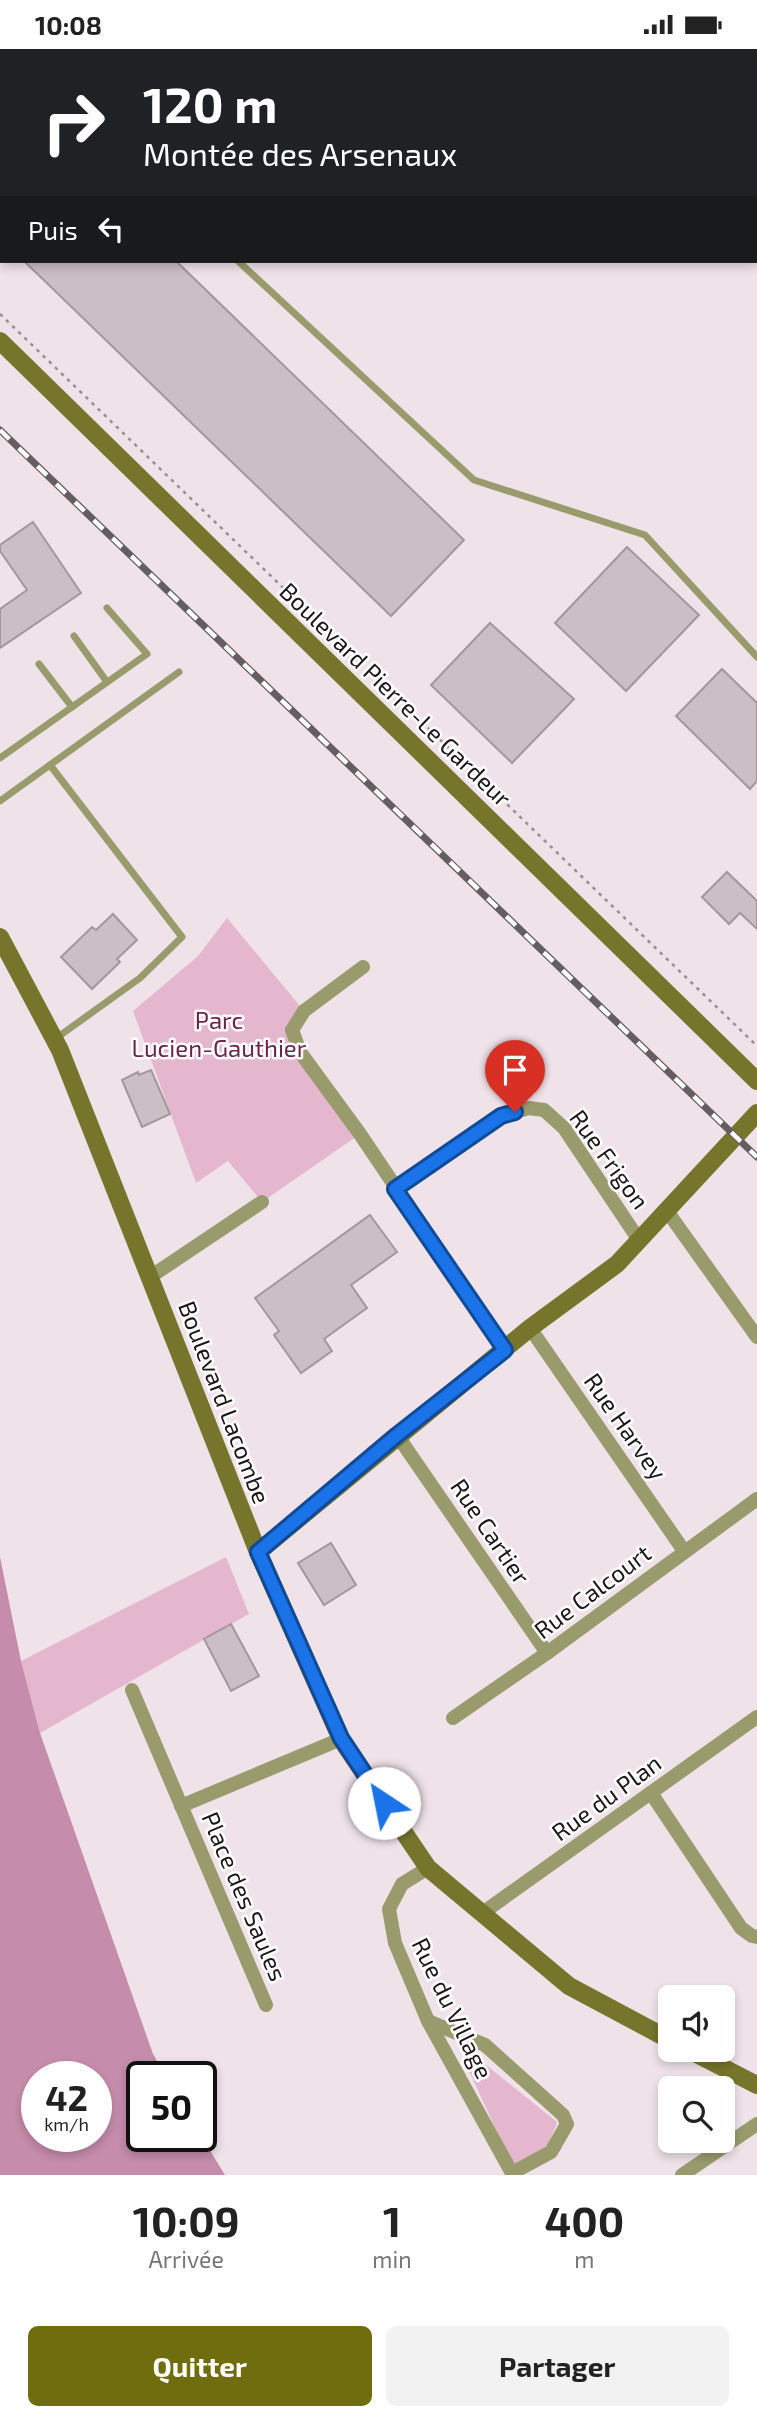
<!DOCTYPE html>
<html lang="fr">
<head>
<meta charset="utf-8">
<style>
  :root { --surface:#fff; --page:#f2f2f2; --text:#222; --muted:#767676; --accent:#6f6d0e }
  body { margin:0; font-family:"Exo 2",sans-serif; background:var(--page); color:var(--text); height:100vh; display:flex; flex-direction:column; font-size:26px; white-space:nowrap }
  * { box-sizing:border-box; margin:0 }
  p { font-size:23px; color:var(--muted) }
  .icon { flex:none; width:38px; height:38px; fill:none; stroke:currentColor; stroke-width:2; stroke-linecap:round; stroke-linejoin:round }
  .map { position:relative; height:2126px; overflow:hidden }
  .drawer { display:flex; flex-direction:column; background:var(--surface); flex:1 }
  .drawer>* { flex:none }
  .banner { position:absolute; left:0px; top:0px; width:758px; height:214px; box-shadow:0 4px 10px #0003; background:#202124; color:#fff; overflow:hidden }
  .buttons { position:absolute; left:658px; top:1936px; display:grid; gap:14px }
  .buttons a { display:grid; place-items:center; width:77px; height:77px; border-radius:10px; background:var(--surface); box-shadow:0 4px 10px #0003; font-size:35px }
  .speed { position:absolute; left:21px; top:2012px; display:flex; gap:14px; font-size:35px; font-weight:700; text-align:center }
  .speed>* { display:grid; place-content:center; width:91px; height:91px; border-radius:50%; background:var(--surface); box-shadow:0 4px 10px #0003; line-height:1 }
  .speed small { font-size:18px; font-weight:400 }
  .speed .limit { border:4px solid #111; border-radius:10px; background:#fff; color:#111 }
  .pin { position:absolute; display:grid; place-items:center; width:60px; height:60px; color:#fff; margin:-72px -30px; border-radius:50% 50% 50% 0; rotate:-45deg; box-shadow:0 0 7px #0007 }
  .pin .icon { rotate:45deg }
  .me { position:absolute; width:77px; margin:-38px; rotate:326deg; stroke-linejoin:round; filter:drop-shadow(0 0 5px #0008) }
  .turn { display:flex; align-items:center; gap:24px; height:147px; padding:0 28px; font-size:32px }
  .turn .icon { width:91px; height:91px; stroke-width:2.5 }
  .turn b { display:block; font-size:49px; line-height:60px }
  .then { display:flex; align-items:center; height:66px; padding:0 28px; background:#0003; gap:14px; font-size:26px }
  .eta { display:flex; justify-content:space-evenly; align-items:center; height:119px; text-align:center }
  .eta b { font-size:42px; font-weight:700; line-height:49px }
  .button { display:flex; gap:14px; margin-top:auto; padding:14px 28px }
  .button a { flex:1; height:80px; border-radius:10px; background:var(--accent); color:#fff; font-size:28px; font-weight:700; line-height:80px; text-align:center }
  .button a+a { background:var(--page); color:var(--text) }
  .status { display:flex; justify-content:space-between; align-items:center; height:49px; padding:0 35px; background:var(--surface); direction:ltr }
  .status svg { height:19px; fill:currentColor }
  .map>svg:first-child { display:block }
  .green { fill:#e5b7cf }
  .water { fill:#c68cac; fill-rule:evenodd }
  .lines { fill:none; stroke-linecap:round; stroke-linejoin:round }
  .stream { stroke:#c68cac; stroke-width:4.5 }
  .building { fill:#cbbfc5; stroke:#a3979d; stroke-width:2 }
  .path { stroke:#978f93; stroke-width:2.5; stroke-dasharray:3.5 5; stroke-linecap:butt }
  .lane { stroke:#9a9b6d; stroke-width:7 }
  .street { stroke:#9a9b6d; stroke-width:14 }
  .secondary { stroke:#76752b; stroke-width:18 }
  .rail-casing { stroke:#655e61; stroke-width:7 }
  .rail { stroke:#fff; stroke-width:4.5; stroke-dasharray:13; stroke-linecap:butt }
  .route-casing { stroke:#114b97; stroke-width:18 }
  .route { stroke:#1a73e8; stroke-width:12 }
  .labels { text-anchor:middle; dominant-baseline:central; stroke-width:5; stroke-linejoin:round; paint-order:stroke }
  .street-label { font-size:24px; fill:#1b1719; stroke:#fff }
  .park-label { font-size:24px; fill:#6a254f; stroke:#fff }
</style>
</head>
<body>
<div class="status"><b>10:08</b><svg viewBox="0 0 49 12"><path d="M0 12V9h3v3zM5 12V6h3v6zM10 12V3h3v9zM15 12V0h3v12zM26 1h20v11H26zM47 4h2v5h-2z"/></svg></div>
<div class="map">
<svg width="757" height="2126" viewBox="0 0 757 2126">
  <rect width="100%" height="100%" fill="#efe3e9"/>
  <!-- green -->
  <g class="green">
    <path d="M227,869L304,962L292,981L360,1085L262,1153L228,1112L196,1134L133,962L198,907Z"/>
    <path d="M226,1508L249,1565L40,1684L21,1612Z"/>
    <path d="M470,2003L557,2073C548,2101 540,2108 512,2115L463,2009Z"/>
  </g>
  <!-- water -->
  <path class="water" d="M0,1508L21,1612L40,1684L153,2005L166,2028H142V2088L201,2087L225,2126H0ZM37,2028H96V2088H37Z"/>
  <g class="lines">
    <!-- stream -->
    <path class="stream" d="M574,0L575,2"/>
  </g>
  <!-- building -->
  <g class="building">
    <path d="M24,212H176L464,491L391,567Z"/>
    <path d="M33,473L81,544L0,599V560L27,541L0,502V496Z"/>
    <path d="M627,498L699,566L626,642L555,574Z"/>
    <path d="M490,574L574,650L512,714L431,636Z"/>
    <path d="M722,620L757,654V732L750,740L676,667Z"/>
    <path d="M727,823L757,852V880L740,864L729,875L702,848Z"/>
    <path d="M113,865L137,891L117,910L120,913L92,940L61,908L92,878L96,881Z"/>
    <path d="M151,1021L170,1065L142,1078L122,1031L138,1023L139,1026Z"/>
    <path d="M370,1166L397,1203L351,1236L367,1259L324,1290L332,1302L301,1324L274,1286L279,1282L255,1249Z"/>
    <path d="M331,1494L356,1536L324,1556L298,1514Z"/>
    <path d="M231,1575L259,1627L231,1642L204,1590Z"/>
  </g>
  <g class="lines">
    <!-- path -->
    <path class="path" d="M0,265L757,997"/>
    <!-- lane -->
    <g class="lane">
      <path d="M487,0L488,2"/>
      <path d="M714,2L715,0"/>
      <path d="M756,203L757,204"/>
      <path d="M238,212L474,431L645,486L757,608"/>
      <path d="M74,587L107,633"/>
      <path d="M39,615L72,658"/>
      <path d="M0,709L147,605L107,559"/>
      <path d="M50,716L182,888L140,929L55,990"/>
      <path d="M0,752L179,623"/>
    </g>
    <!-- street -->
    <g class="street">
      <path d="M363,918L304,962L292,981L300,1003L360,1085L505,1301"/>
      <path d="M395,1140L501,1067L529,1059L544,1061L564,1079L639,1191"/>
      <path d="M667,1162L757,1288"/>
      <path d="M150,1228L262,1153"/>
      <path d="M530,1279L684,1502"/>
      <path d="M397,1386L547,1604"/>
      <path d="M132,1641L266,1956"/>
      <path d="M453,1669L547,1604L757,1450"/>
      <path d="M651,1744L741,1879L752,1887L757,1888"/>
      <path d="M181,1757L341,1690"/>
      <path d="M428,1819L402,1835L389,1860L395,1894L428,1972L513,2126"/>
      <path d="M481,1865L757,1668"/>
      <path d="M428,1972L485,1996L563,2066L567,2075L551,2103L512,2124"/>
      <path d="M682,2126L757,2075"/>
    </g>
    <!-- secondary -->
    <g class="secondary">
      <path d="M0,292L757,1032"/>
      <path d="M0,888L60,1001L258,1503L341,1690L428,1819L569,1937L670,1991"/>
      <path d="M258,1503L530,1279L617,1215L757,1064"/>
      <path d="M687,2000L757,2036"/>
    </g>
    <defs>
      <path id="rail" d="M0,381L757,1108"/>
    </defs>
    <!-- rail casing -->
    <use href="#rail" class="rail-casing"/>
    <!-- rail -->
    <use href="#rail" class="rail"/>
  </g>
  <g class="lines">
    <defs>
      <path id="route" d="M384,1754L341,1689L258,1503L397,1386L505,1301L395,1140L501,1067L515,1063"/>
    </defs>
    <!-- route casing -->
    <use href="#route" class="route-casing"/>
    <!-- route -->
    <use href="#route" class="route"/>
  </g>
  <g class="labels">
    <!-- street labels -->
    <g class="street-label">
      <text transform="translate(396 645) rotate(44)">Boulevard Pierre-Le Gardeur</text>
      <text transform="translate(610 1110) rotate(54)">Rue Frigon</text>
      <text transform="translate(225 1353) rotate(69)">Boulevard Lacombe</text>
      <text transform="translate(626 1377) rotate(55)">Rue Harvey</text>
      <text transform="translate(491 1482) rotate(56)">Rue Cartier</text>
      <text transform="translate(592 1542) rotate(-37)">Rue Calcourt</text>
      <text transform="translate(606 1748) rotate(-36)">Rue du Plan</text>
      <text transform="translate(245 1847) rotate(67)">Place des Saules</text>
      <text transform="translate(453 1959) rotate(64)">Rue du Village</text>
    </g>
    <!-- park labels -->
    <g class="park-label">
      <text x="219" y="970">Parc<tspan x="219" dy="28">Lucien-Gauthier</tspan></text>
    </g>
  </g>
</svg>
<div class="buttons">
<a><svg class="icon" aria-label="sound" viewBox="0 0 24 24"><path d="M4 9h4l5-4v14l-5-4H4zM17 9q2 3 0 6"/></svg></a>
<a><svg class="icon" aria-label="search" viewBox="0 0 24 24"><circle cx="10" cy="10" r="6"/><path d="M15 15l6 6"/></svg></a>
</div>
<div class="speed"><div>42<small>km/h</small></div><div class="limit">50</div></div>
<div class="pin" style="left:515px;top:1063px;background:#d93025"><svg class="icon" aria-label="arrive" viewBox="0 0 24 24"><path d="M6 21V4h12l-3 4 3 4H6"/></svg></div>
<svg class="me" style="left:384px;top:1754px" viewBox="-20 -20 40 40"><circle r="19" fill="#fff"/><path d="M0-13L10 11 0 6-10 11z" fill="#1a73e8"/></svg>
<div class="banner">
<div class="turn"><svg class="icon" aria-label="right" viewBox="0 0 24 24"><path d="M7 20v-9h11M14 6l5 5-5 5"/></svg><div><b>120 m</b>Montée des Arsenaux</div></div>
<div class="then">Puis<svg class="icon" aria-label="left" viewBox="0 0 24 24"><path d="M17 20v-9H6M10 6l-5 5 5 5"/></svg></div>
</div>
</div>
<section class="drawer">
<div class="eta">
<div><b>10:09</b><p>Arrivée</p></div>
<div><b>1</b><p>min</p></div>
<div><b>400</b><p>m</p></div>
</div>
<div class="button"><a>Quitter</a><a>Partager</a></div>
</section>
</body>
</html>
